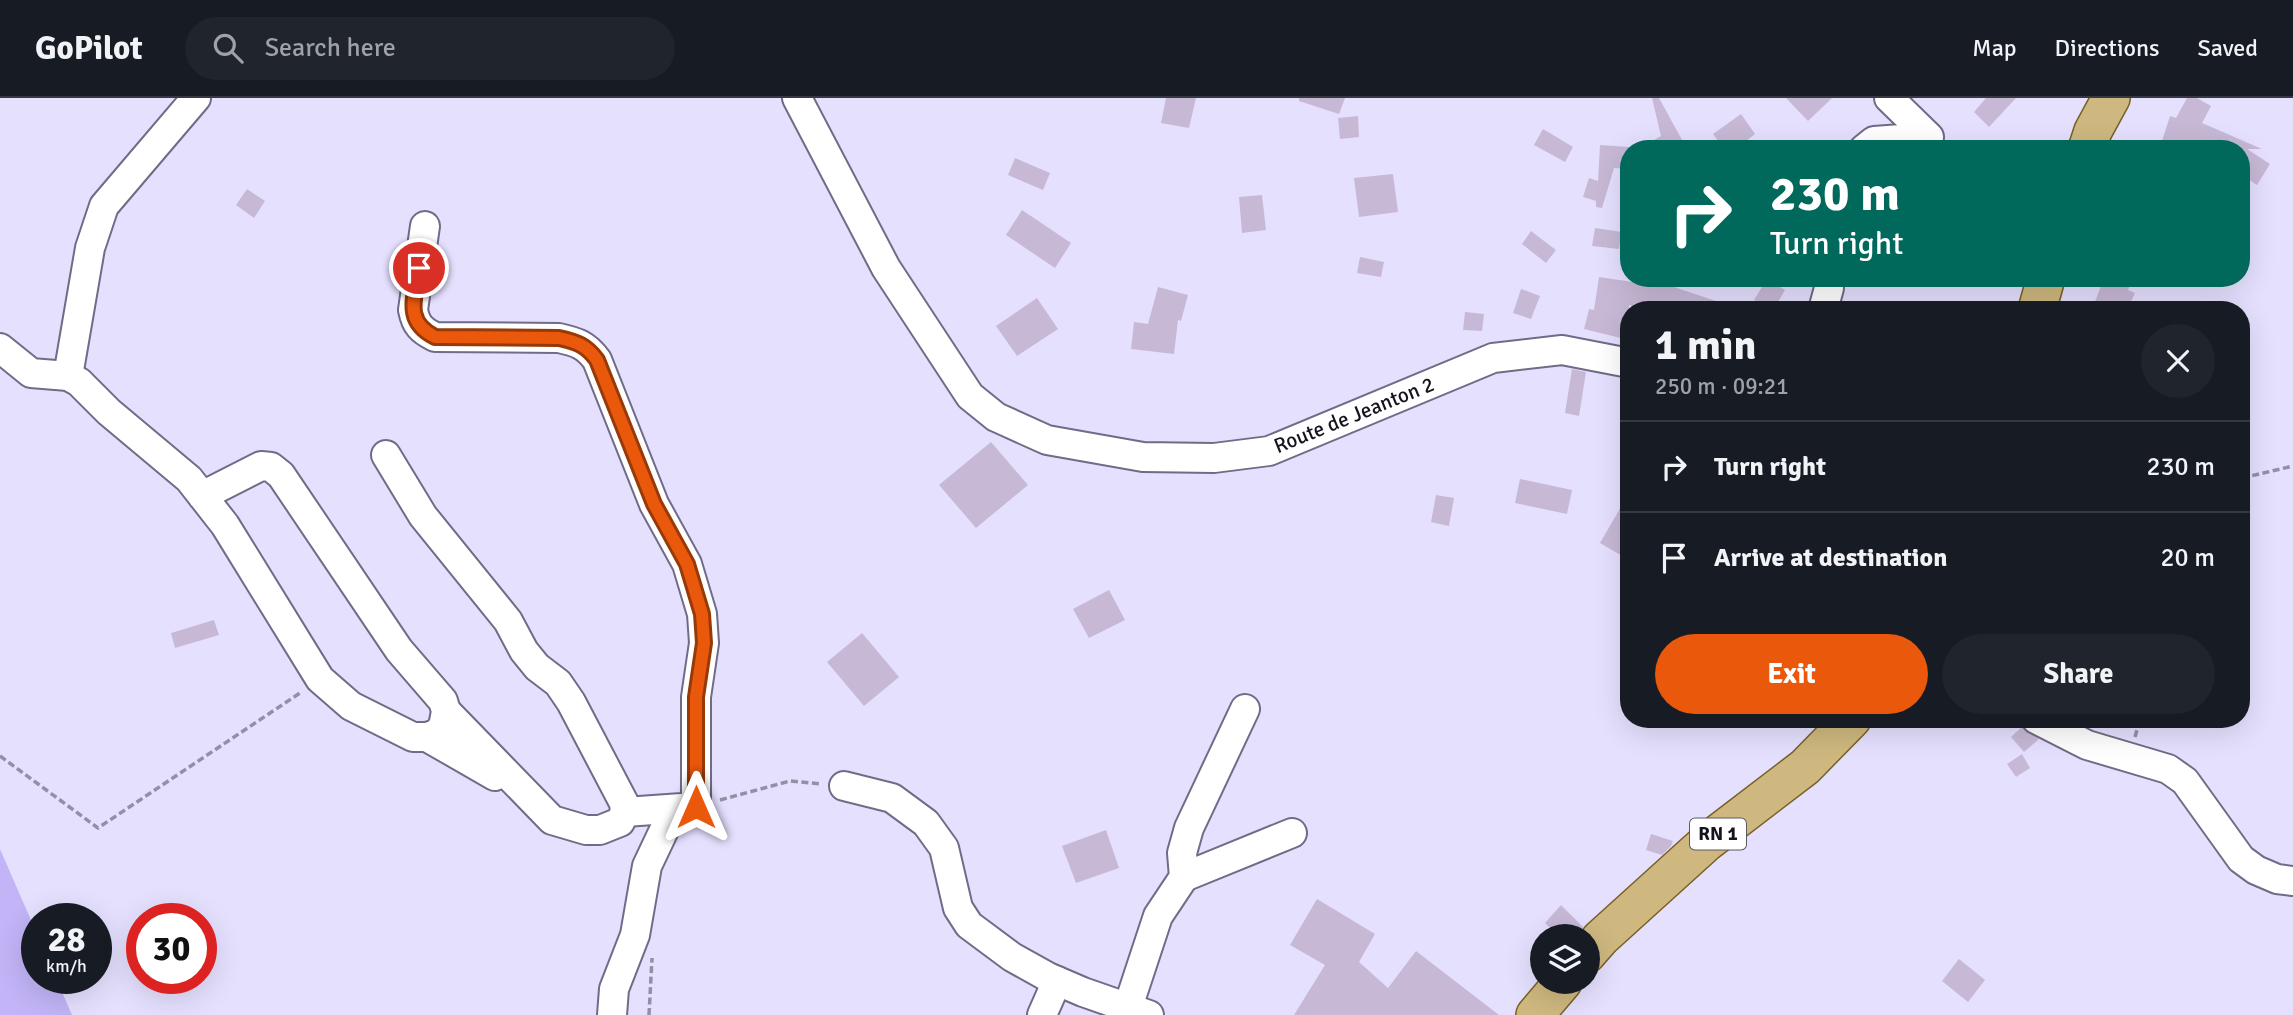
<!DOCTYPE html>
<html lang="en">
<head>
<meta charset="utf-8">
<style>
  :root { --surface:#171b24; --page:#20242c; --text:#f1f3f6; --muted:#9ea1a6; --line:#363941; --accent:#ea580c }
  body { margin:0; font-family:Signika,sans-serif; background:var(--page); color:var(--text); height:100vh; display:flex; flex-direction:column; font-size:26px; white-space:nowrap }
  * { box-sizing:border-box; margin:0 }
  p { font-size:23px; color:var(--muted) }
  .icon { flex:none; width:38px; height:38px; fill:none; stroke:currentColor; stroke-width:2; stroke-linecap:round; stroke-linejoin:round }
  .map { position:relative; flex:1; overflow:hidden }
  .details { position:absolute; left:1620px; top:203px; width:630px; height:427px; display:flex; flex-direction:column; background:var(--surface); border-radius:28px; box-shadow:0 7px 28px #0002 }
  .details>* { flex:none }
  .banner { position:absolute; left:1620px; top:42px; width:630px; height:147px; border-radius:28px; box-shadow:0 7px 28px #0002; background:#00695c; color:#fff; overflow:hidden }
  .tools { position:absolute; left:1530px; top:826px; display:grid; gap:14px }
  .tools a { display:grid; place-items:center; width:70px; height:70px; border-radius:50%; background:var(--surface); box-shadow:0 7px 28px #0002; font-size:35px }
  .speed { position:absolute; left:21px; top:805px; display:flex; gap:14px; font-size:35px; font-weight:700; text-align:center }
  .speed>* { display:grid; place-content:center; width:91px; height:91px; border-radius:50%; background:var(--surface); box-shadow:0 7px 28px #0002; line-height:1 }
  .speed small { font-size:18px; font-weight:400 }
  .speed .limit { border:10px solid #d22; background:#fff; color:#111 }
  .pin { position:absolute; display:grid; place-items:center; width:60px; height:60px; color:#fff; margin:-30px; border:4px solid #fff; border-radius:50%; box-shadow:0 2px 7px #0007 }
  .me { position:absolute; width:77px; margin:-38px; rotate:0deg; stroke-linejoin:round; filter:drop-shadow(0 0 5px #0008) }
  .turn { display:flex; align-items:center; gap:24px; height:147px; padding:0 35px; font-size:32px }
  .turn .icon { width:91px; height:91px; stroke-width:2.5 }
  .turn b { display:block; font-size:49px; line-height:60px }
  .round { display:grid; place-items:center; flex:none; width:74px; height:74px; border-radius:37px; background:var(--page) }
  .summary { display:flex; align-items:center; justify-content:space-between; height:119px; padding:0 35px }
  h1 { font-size:42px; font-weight:700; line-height:52px }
  .cta { display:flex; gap:14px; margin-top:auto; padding:14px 35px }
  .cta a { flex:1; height:80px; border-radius:42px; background:var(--accent); color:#fff; font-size:28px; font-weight:700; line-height:80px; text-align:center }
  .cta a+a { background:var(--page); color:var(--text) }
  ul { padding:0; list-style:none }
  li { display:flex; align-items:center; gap:21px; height:91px; padding:0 35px; border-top:2px solid var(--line) }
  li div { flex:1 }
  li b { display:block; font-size:26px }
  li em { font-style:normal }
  header { display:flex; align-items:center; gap:42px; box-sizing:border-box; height:98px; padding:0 35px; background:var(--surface); border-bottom:2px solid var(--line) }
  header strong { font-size:33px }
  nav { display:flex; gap:38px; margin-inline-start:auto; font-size:24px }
  .search { width:490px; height:63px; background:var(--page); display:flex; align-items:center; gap:18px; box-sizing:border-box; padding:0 24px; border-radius:38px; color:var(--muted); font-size:26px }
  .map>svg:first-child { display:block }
  .green { fill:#c2b4f7 }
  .building { fill:#c7b9d6 }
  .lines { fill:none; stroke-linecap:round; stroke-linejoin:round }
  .minor-casing { stroke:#706b86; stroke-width:32 }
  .major-casing { stroke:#785f25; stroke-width:40 }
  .path { stroke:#938fa5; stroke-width:3.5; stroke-dasharray:7 3.5; stroke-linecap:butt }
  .minor { stroke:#fff; stroke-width:28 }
  .major { stroke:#ceb87f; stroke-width:37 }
  .route-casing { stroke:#983908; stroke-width:18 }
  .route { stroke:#ea580c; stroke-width:12 }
  .labels { text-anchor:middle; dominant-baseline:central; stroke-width:6; stroke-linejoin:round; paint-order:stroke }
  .shield { fill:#fff; stroke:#5b5a61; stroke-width:2 }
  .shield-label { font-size:19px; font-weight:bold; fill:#15131d }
  .street-label { font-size:21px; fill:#15131d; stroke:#fff }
</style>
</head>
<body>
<header>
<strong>GoPilot</strong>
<div class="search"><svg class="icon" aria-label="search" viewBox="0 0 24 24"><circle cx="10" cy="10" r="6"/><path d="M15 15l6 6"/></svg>Search here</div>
<nav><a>Map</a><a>Directions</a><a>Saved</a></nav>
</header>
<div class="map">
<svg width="2293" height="917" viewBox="0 0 2293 917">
  <rect width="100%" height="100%" fill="#e5e0fe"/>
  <!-- green -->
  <path class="green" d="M0,751L37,836V880H56L72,917H0Z"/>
  <!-- building -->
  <g class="building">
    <path d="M1166,0H1196L1189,30L1161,25Z"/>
    <path d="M1299,0H1345L1339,16L1299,3Z"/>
    <path d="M1652,0H1659L1687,51H1638L1661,38Z"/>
    <path d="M1786,0H1832L1808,23Z"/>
    <path d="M1986,0H2016L1989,29L1974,14Z"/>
    <path d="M2187,0H2197L2211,8L2202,25L2262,51H2247L2270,66L2257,87L2242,77V51H2213L2196,43L2193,51H2185L2162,43L2170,18L2176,20Z"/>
    <path d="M1741,16L1755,36L1736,51H1724L1713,36Z"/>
    <path d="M1358,18L1359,39L1340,41L1338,20Z"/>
    <path d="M1543,31L1573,49L1565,64L1534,47Z"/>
    <path d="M1600,47L1629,49V71L1614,70L1602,110L1596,109V103L1583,99L1589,80L1598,83Z"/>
    <path d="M1015,60L1050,75L1043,92L1008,77Z"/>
    <path d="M1393,76L1398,114L1359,119L1354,80Z"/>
    <path d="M247,91L265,103L254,120L236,107Z"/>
    <path d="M1262,97L1266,132L1242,135L1239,99Z"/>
    <path d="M1022,112L1071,145L1055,170L1006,137Z"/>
    <path d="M1595,130L1622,134L1619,151L1592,148Z"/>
    <path d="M1531,133L1556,152L1546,165L1522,146Z"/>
    <path d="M1360,159L1384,164L1381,179L1357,175Z"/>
    <path d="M1599,179L1639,185L1640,180L1668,187L1734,209V212H1674L1654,205L1652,212H1648L1629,207V242L1584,231L1589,211L1594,212Z"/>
    <path d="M2104,180H2133L2128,192L2135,195L2127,212H2092Z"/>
    <path d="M1767,181L1785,192L1773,212L1754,202Z"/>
    <path d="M1158,189L1188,197L1181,223L1178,222L1174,256L1131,251L1134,224L1148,226Z"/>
    <path d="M1521,191L1540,198L1531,221L1513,215Z"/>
    <path d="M1037,200L1058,231L1017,258L996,228Z"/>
    <path d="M1465,214L1484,216L1482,233L1463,232Z"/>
    <path d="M1572,271L1586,274L1579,318L1565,315Z"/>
    <path d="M991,344L1028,387L976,430L939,387Z"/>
    <path d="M1520,381L1572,392L1567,416L1515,405Z"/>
    <path d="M1629,395V462L1600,445Z"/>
    <path d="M1436,397L1454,400L1449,428L1431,424Z"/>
    <path d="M1109,492L1125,522L1089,540L1073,511Z"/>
    <path d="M214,522L219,537L175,550L171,535Z"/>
    <path d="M862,535L899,579L864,608L827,564Z"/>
    <path d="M2022,629L2039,641L2024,654L2011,639Z"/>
    <path d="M2022,656L2030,670L2016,679L2007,666Z"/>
    <path d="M1106,732L1119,770L1076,785L1062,748Z"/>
    <path d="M1651,736L1673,743L1671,748L1662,757L1646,752Z"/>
    <path d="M1317,801L1375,836L1359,864L1388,890L1416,853L1499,917H1294L1325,867L1290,847Z"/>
    <path d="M1561,807L1583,829L1575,838H1558L1545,825Z"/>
    <path d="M1959,861L1985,882L1968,904L1942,883Z"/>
  </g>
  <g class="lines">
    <defs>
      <g id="minor">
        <path d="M797,0L886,170L970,298L996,319L1047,342L1143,359L1214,360L1269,353L1493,260L1562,252L1629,265"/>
        <path d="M1864,51L1874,43L1929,39L1889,0"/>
        <path d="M425,128L413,212C416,227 421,232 435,239L559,240C577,244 586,247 597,262L654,406L687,466L702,516L704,545L696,599V709L625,714"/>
        <path d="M1823,212L1829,190L1828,180"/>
        <path d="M0,250L31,275L68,278L79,284L109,314L189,381L225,427L320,581L351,608L413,639H427L436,636L443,629L446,613L443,603L399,552L281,377L271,369L261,368L202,398"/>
        <path d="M68,278L90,150L104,108L196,0"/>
        <path d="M386,357L423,418L508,523L524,553L537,569L558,585L571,604L624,705L625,714L620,724L600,732H586L552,722L446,613"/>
        <path d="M2036,621L2087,647L2168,671L2185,683L2241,761L2256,772L2277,781L2293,783"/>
        <path d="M427,639L495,678"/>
        <path d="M844,688L892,700L926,725L944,750L958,810L969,827L1012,859L1048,879L1083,894L1149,917"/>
        <path d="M1184,779L1292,735"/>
        <path d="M1128,909L1158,818L1184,779L1182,755L1189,730L1245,611"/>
        <path d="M612,917L614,891L635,837L647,768L674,711"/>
        <path d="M1042,917L1057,883"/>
      </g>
      <g id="major">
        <path d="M2087,51L2093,33L2111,0"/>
        <path d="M2037,212L2046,180"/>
        <path d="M1587,856L1601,840L1707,744L1805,669L1852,621"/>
        <path d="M1535,917L1563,884"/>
      </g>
    </defs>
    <!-- minor casing -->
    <use href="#minor" class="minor-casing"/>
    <!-- major casing -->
    <use href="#major" class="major-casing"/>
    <!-- path -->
    <g class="path">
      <path d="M2242,380L2293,368"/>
      <path d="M2135,639L2140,621"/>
      <path d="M0,658L98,730L300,595"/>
      <path d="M720,702L790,683L822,686"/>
      <path d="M649,917L652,860"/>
    </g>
    <!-- minor -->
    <use href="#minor" class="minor"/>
    <!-- major -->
    <use href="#major" class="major"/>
  </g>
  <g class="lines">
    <defs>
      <path id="route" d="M419,170C415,199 403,223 435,239L559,240C577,244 586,247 597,262L654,406L687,466L702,516L704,545L696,599V709"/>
    </defs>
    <!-- route casing -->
    <use href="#route" class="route-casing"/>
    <!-- route -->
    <use href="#route" class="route"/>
  </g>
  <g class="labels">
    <!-- shield labels -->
    <rect class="shield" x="1690" y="720.5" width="56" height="31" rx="5"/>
    <g class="shield-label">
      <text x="1718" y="736">RN 1</text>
    </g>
    <!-- street labels -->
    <g class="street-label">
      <text transform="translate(1354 317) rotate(-22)">Route de Jeanton 2</text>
    </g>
  </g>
</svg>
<div class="tools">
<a><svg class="icon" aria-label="layers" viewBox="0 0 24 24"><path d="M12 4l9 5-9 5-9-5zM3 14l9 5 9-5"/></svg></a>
</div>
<div class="speed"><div>28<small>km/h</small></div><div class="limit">30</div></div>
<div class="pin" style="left:419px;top:170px;background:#d93025"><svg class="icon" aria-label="arrive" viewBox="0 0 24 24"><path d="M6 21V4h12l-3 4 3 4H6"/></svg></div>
<svg class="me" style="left:696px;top:709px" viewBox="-20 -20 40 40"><path d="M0-17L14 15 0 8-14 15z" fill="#ea580c" stroke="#fff" stroke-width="4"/></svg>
<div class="banner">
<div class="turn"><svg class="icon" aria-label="right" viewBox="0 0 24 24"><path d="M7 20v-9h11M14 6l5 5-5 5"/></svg><div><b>230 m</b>Turn right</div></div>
</div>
<section class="details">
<div class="summary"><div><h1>1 min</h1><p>250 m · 09:21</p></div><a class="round"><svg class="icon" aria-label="close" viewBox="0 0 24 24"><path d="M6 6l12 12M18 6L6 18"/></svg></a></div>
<ul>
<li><svg class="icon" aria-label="right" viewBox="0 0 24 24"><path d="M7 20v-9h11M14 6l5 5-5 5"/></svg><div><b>Turn right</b></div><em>230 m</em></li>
<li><svg class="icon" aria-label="arrive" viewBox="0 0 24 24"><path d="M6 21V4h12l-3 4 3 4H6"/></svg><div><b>Arrive at destination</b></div><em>20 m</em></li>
</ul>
<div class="cta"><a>Exit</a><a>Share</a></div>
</section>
</div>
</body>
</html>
